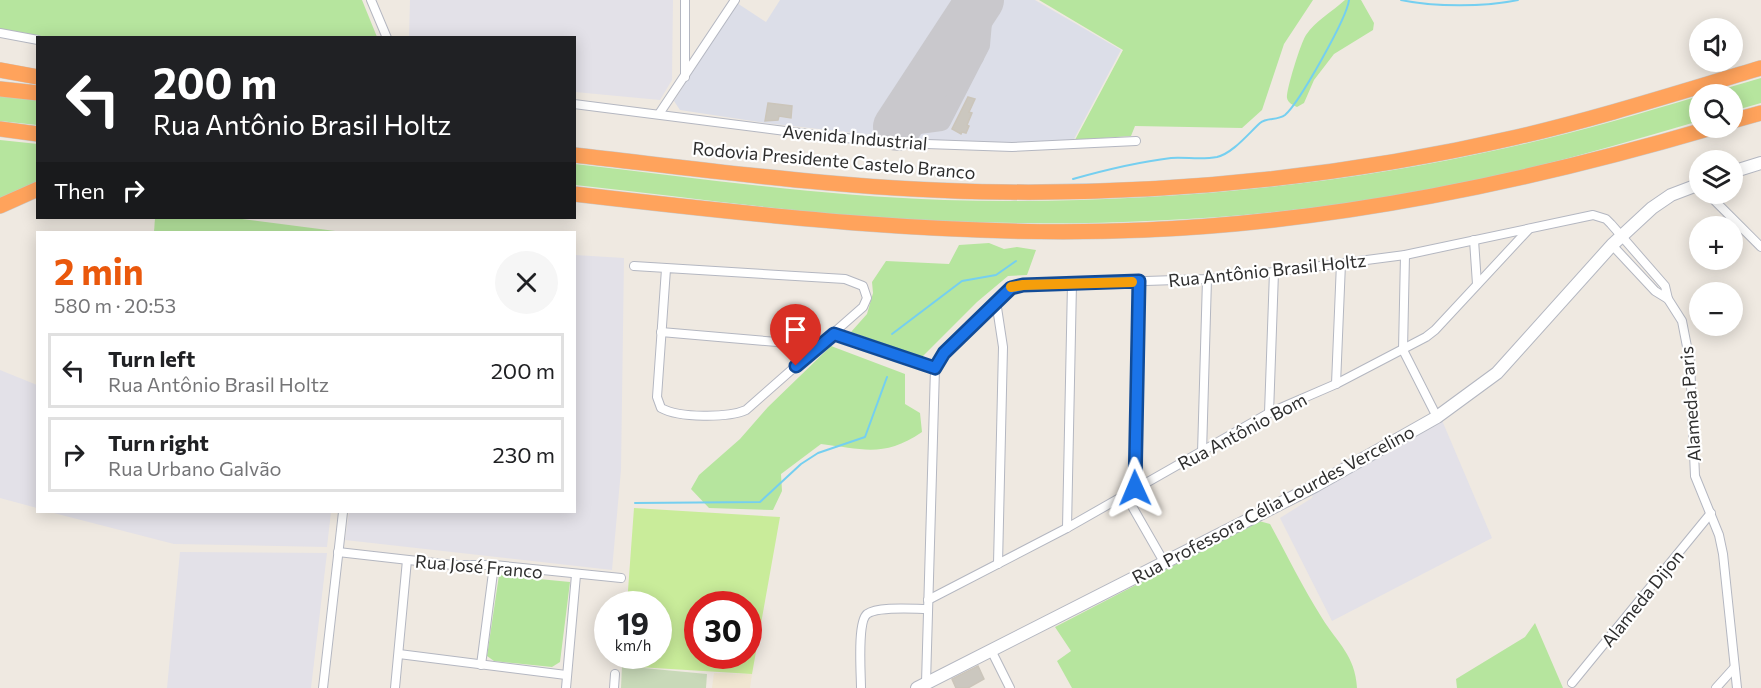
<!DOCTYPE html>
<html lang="en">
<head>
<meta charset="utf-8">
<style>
  :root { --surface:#fff; --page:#f6f6f6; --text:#202124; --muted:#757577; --line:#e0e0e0; --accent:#ea580c }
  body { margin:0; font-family:Commissioner,sans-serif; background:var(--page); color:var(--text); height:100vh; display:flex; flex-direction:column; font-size:22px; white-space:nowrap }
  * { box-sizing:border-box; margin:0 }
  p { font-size:20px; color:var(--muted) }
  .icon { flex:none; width:33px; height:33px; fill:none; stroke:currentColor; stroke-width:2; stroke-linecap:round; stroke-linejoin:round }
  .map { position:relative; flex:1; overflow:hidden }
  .panel { position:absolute; left:36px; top:231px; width:540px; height:282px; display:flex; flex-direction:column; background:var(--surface); border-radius:0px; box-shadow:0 3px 15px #0003 }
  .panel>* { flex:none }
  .hud { position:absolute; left:36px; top:36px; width:540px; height:183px; border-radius:0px; box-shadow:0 3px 15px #0003; background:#202124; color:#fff; overflow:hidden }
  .buttons { position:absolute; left:1689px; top:18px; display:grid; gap:12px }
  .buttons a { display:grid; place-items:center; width:54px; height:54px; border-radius:50%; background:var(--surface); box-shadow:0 3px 15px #0003; font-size:30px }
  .speed { position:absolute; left:594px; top:591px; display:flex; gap:12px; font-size:30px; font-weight:700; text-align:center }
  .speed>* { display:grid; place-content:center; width:78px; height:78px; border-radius:50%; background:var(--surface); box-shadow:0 3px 15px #0003; line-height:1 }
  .speed small { font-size:15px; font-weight:400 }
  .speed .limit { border:9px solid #d22; background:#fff; color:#111 }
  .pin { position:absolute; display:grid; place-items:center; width:51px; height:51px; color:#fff; margin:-62px -26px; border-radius:50% 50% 50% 0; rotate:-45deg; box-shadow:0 0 6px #0007 }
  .pin .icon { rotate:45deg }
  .me { position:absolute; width:66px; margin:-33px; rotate:359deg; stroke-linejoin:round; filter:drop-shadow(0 0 4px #0008) }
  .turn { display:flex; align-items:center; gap:21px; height:126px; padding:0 18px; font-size:27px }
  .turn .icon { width:78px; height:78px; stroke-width:2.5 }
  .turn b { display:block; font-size:42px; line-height:51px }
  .then { display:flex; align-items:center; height:57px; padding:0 18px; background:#0003; gap:12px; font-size:22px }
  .round { display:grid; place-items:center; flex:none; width:63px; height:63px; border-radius:32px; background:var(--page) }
  .head { display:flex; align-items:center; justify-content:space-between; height:102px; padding:0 18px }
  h1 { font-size:36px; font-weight:700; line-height:45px; color:var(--accent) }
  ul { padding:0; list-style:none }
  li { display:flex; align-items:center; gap:18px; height:75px; margin:0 12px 9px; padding:0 6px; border:3px solid var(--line); border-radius:0px }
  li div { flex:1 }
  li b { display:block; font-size:22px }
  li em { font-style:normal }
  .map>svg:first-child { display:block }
  .industrial { fill:#e3e1e8 }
  .education { fill:#f0e6d1 }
  .airport { fill:#dcdee8 }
  .green { fill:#b6e59e }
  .cemetery { fill:#c8d9b8 }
  .pitch { fill:#c9ec9a; fill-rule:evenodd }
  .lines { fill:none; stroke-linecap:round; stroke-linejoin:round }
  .stream { stroke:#75cff0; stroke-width:2 }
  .taxiway { stroke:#c9c8cc; stroke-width:20 }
  .runway { stroke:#c9c8cc; stroke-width:48 }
  .building { fill:#cbc7bf; stroke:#cbc5ba; stroke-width:1.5 }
  .street-casing { stroke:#b4b7c1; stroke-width:10 }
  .secondary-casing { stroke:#b4b7c1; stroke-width:14 }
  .highway-casing { stroke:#c9c9c9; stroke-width:16 }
  .street { stroke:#fff; stroke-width:8 }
  .secondary { stroke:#fff; stroke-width:12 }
  .highway { stroke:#ffa35c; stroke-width:15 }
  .route-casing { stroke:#114b97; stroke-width:15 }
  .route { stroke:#1a73e8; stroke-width:10 }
  .slow { stroke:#f59e0b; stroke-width:10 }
  .labels { text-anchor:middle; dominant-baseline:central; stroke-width:4.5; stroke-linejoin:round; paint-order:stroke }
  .street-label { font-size:18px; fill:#2e2e2e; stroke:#fff }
</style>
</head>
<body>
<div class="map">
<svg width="1761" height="688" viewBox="0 0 1761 688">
  <rect width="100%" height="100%" fill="#efe9e1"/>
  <!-- industrial -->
  <g class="industrial">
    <path d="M410,0H673L672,80L660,100L575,92L574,38L409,37Z"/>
    <path d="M575,255L624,258L621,470L612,570L345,540L349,512H574Z"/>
    <path d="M0,370L37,385V508L0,498Z"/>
    <path d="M1441,418L1492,538L1332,621L1280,518L1312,498L1314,490Z"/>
    <path d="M50,512H331L327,547L174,544Z"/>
    <path d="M180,552L327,553L311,688H167Z"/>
  </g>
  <!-- education -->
  <path class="education" d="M714,673L752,674L750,688H712Z"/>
  <!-- airport -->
  <path class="airport" d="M780,0H1035L1121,50L1073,141L1002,143L908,139L765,123L680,110L674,101L737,3L766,22Z"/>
  <!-- green -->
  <g class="green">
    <path d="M0,0H362L377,37L43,38L0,29Z"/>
    <path d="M1039,0H1313L1284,44L1262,110L1242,128L1135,126L1131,136L1075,140L1123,50Z"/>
    <path d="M1345,0H1361L1374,23L1373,30L1334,54L1314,80L1304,103L1297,107C1293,105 1288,103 1287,98C1286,90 1301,42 1306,35C1315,21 1333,11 1345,0Z"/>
    <path d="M1761,78V103L1733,111L1732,94H1706Z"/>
    <path d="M0,96L37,100V125L0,121Z"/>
    <path d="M1699,96V121C1615,146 1531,170 1445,187C1280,219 1107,228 938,221C817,216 695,198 575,185V164C697,178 821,196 944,200C1132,205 1323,189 1506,148C1571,134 1636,115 1699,96Z"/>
    <path d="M0,140L38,144L37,185L0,202Z"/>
    <path d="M155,218H234L343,232H154Z"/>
    <path d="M989,243L1004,249L1017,247L1036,250L1027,275L1008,276L977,302L922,357L851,332L867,314L873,293L872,282L886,261L949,264L959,245Z"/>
    <path d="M831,346L905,374V404L920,413L922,432C884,458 863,449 821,444L781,474L782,491L773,510L709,508L691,489L699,475L740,439L768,407Z"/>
    <path d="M1259,521L1270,524C1287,555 1303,588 1322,618C1338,644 1355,655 1357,688H1072L1057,661L1071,651L1055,627Z"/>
    <path d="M499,575L570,582L560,662L552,667L494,661L487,656Z"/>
    <path d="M1535,623L1563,688H1457L1456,679L1525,637Z"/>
  </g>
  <!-- cemetery -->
  <path class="cemetery" d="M622,666L707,674L706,688H621Z"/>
  <!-- pitch -->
  <path class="pitch" d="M634,508L780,517L752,674L622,666L623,656H658V604H627ZM698,604H748V656H698Z"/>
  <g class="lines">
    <!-- stream -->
    <g class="stream">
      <path d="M1401,0C1433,7 1486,7 1518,0"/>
      <path d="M1073,179C1105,170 1138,162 1171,158C1186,157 1202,160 1217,157C1233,153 1248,134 1260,123C1267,117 1277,121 1285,115C1299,103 1347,18 1349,0"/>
      <path d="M892,334L962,281L996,275L1016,261"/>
      <path d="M635,503L760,502L801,464L818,453L865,437L887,377"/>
    </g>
    <!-- taxiway -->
    <g class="taxiway">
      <path d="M934,71L974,57"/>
      <path d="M897,127L941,121L980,45L984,0"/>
    </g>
    <!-- runway -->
    <path class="runway" d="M897,127L980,0"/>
  </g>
  <!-- building -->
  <g class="building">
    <path d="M968,97L975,99L969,112L972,113L967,125L969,126L966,133L962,132L961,134L952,129Z"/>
    <path d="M768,103L792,106L791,118L779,116L778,120L765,121Z"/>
    <path d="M978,666L984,679L968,688H956L952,679Z"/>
  </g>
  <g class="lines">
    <defs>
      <g id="street">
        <path d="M371,0L387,38"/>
        <path d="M685,0V77"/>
        <path d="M0,33L38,40"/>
        <path d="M574,104L824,136L898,143L1012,147L1136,141"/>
        <path d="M659,114L735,0"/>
        <path d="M1708,194L1761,247"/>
        <path d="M1474,240L1477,284"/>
        <path d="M1612,245L1655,291L1668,299L1682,321L1690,362L1695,476L1719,535L1723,554L1737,688"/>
        <path d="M1405,255L1403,350L1437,417"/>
        <path d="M634,266L845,279L863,286L867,298L863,307L746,410C728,418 679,418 661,408L657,397L666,269"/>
        <path d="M996,301L1003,347L998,564"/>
        <path d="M661,332L777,342L811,353"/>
        <path d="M834,334L935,368"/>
        <path d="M1336,384L1341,263"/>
        <path d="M1269,413L1274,272"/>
        <path d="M1202,453L1207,279"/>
        <path d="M1135,488L1139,281"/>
        <path d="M1125,494L1164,562"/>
        <path d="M1067,528L1072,283"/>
        <path d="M338,552L453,565H494L621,578"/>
        <path d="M928,600L1067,528L1269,413L1336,384L1426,337L1435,330L1529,229"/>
        <path d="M991,650L1010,688"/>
        <path d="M399,654L566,675"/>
        <path d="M481,665L494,565"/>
        <path d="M926,683L935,368L944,353L1011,288L1023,285L1207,279L1274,272L1405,255L1593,215L1606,219L1611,224L1665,286L1668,299"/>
        <path d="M1572,683L1711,513"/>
        <path d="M323,688L343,512"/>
        <path d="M395,688L407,560"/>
        <path d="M566,688L576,575"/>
        <path d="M614,688L615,674"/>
        <path d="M861,688C861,674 857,622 867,614C878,606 913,609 927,609"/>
        <path d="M1716,688L1734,668"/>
      </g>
      <g id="secondary">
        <path d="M1732,172L1761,163"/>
        <path d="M917,688L1315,486L1437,417L1497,373L1612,245L1652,208L1671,195L1700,184"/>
      </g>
      <g id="highway">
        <path d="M0,70L38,77"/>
        <path d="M0,89L38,93"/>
        <path d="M1732,121L1761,113"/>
        <path d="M0,129L38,134"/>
        <path d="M574,155C716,171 859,191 1002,192C1174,194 1348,176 1517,137C1599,118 1680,92 1761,68"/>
        <path d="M574,194C764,216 953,238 1144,230C1337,222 1526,182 1711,128"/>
        <path d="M0,206L38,189"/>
      </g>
    </defs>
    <!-- street casing -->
    <use href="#street" class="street-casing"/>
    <!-- secondary casing -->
    <use href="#secondary" class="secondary-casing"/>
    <!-- highway casing -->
    <use href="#highway" class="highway-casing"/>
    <!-- street -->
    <use href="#street" class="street"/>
    <!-- secondary -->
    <use href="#secondary" class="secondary"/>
    <!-- highway -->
    <use href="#highway" class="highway"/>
  </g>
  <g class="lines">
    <defs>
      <path id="route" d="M796,366L834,334L935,368L944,353L1011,288L1023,285L1139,281L1135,488"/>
    </defs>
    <!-- route casing -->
    <use href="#route" class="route-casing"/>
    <!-- route -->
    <use href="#route" class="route"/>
    <!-- slow -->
    <path class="slow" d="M1011,287L1023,285L1132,282"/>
  </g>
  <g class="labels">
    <!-- street labels -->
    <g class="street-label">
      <text transform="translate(855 137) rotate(5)">Avenida Industrial</text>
      <text transform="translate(834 160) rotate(5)">Rodovia Presidente Castelo Branco</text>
      <text transform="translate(1267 270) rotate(-6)">Rua Antônio Brasil Holtz</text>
      <text transform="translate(1690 404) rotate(-94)">Alameda Paris</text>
      <text transform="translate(1242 431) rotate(-28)">Rua Antônio Bom</text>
      <text transform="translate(1273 504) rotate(-28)">Rua Professora Célia Lourdes Vercelino</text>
      <text transform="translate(479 566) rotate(5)">Rua José Franco</text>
      <text transform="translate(1642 598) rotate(-51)">Alameda Dijon</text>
    </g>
  </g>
</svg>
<div class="buttons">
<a><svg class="icon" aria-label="sound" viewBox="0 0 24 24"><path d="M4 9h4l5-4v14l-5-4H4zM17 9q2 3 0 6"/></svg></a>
<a><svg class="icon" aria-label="search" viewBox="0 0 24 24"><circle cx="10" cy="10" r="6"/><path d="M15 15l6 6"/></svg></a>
<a><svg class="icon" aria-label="layers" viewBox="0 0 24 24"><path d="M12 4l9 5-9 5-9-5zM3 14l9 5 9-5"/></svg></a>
<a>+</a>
<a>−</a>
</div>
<div class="speed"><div>19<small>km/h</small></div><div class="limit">30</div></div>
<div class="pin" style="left:796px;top:366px;background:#d93025"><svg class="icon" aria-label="arrive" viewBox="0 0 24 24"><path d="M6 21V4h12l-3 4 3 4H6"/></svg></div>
<svg class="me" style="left:1135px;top:488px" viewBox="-20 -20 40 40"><path d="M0-17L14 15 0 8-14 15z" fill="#1a73e8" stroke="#fff" stroke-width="4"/></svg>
<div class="hud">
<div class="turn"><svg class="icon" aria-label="left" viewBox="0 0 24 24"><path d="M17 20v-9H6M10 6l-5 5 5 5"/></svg><div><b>200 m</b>Rua Antônio Brasil Holtz</div></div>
<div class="then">Then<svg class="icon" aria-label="right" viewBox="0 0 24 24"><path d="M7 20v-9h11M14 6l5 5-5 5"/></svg></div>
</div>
<section class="panel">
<div class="head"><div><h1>2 min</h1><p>580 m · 20:53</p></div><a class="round"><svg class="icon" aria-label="close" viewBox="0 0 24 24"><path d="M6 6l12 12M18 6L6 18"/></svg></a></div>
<ul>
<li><svg class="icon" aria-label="left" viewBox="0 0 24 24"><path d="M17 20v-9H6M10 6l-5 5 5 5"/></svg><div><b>Turn left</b><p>Rua Antônio Brasil Holtz</p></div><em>200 m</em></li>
<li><svg class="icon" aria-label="right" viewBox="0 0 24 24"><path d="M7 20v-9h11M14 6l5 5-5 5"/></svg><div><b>Turn right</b><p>Rua Urbano Galvão</p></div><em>230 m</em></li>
</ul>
</section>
</div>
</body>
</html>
